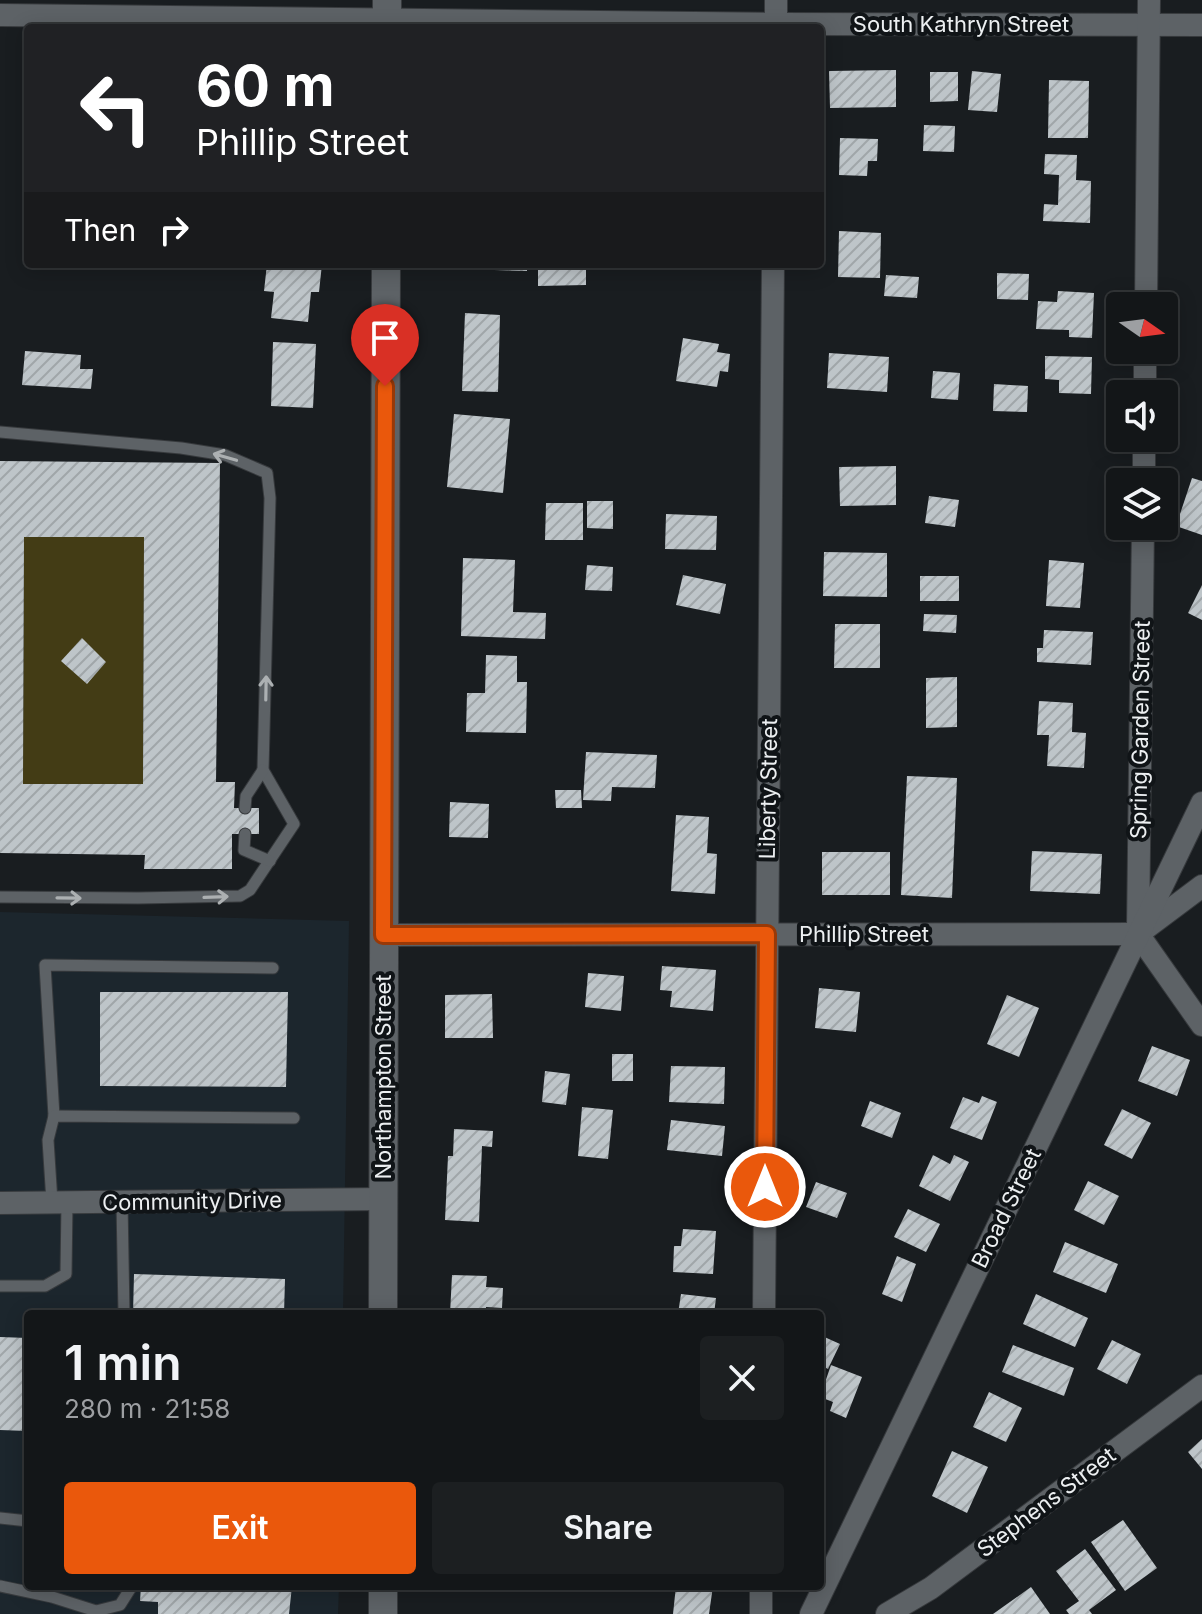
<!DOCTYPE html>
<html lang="en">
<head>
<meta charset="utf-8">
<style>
  :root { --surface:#131618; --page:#1c1f21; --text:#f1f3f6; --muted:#9d9fa2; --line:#323537; --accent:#ea580c }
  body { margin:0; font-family:Inter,sans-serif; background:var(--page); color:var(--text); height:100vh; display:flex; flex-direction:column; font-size:30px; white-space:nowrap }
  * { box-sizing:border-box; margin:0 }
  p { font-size:26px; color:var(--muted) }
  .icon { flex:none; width:44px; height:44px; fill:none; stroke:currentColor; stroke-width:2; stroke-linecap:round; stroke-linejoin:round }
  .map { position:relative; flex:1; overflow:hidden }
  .side { position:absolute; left:24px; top:1310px; width:800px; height:280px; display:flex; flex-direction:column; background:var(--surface); border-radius:8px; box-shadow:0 4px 20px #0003,0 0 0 2px var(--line) }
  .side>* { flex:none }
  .guide { position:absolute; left:24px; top:24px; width:800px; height:244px; border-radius:8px; box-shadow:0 4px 20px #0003,0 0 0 2px var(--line); background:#202124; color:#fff; overflow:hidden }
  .needle { width:52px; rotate:104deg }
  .tools { position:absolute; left:1106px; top:292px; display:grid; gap:16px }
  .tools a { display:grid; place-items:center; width:72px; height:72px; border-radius:8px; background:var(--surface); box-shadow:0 4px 20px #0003,0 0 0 2px var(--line); font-size:40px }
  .pin { position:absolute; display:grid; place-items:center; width:68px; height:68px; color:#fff; margin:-82px -34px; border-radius:50% 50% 50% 0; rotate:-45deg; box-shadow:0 0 8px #0007 }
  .pin .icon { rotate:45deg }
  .me { position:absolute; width:88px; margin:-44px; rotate:0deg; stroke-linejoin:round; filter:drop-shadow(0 0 6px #0008) }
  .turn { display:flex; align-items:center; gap:28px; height:168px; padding:0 40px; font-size:36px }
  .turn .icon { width:104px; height:104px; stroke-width:2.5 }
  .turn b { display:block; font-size:56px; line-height:68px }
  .then { display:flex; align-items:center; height:76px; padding:0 40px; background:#0003; gap:16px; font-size:30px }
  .round { display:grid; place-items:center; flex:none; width:84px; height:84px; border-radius:8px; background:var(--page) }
  .head { display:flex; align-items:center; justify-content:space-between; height:136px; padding:0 40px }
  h1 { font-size:48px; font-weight:600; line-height:60px }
  .primary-button { display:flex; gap:16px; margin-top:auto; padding:16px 40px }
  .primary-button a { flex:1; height:92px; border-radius:8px; background:var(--accent); color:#fff; font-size:32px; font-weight:600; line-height:92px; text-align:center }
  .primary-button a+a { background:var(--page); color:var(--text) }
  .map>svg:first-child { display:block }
  .built { fill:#1c262d }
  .park { fill:#433c15 }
  .building { fill:url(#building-hatch); fill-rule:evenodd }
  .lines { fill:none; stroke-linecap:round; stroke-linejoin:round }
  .service-casing { stroke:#373a3d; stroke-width:13 }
  .minor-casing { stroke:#373a3d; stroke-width:24 }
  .tertiary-casing { stroke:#373a3d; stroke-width:30 }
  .service { stroke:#5d6266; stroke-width:11 }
  .minor { stroke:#5d6266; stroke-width:22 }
  .tertiary { stroke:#5d6266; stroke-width:28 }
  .oneway { stroke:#acb0b2 }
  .route-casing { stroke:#983908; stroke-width:20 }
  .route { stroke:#ea580c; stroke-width:14 }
  .labels { text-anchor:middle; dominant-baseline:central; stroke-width:8; stroke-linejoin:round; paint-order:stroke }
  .street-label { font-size:22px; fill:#eceff1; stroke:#101417 }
</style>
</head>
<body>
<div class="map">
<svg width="1202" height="1614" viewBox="0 0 1202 1614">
  <defs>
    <pattern id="building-hatch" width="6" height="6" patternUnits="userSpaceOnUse" patternTransform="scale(2)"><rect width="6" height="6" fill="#bec5c9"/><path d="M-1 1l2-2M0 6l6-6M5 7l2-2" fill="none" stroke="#a0a6a9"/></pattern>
  </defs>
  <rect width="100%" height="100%" fill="#191d20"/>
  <!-- built -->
  <path class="built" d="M0,912L349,921L343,1314H28V1586H339L338,1614H0Z"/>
  <!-- park -->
  <path class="park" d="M24,537H144L143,784H23Z"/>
  <!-- building -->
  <g class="building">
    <path d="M896,70V107L830,108L829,71Z"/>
    <path d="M972,71L1001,74L997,112L968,110Z"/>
    <path d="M930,72H958V101L930,102Z"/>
    <path d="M1049,80L1089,81L1088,138H1048Z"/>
    <path d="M924,125L955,126L954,152L923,151Z"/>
    <path d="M840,138L878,139L877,161H868L867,176L839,175Z"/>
    <path d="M1045,154L1077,155L1076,180L1091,181L1090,223L1043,221L1044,204L1058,205L1059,175L1044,174Z"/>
    <path d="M839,231L881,233L880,278L838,277Z"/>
    <path d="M267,264H322L319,292H311L308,322L271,318L274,292L264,291Z"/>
    <path d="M463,264H527V271L463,269Z"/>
    <path d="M538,264H586V285L538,286Z"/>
    <path d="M997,273L1029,274L1028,300L997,299Z"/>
    <path d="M886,275L919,277L917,298L884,296Z"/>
    <path d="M1058,291L1094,293L1092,338L1069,337V330L1036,329L1038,301L1057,302Z"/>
    <path d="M465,313L500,315L498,392L462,391Z"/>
    <path d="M683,338L719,344L717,352L730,354L728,372L720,371L717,387L676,381Z"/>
    <path d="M273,342L316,344L313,408L271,406Z"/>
    <path d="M25,351L81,355L80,369H93L91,389L22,385Z"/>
    <path d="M829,353L889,357L887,392L827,388Z"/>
    <path d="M1045,356L1092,357L1091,394L1059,393V380L1045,379Z"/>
    <path d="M933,371L960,373L958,400L931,398Z"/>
    <path d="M994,384L1028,386L1027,412L993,411Z"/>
    <path d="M454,414L510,419L503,493L447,487Z"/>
    <path d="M0,461L220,463L216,782H235L234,808H259V834H232V869H144L145,855L0,853ZM24,537H144L143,784H23Z"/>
    <path d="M896,466V505L840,506L839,467Z"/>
    <path d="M1192,478L1202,481V535L1176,526Z"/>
    <path d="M929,496L959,500L955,527L925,523Z"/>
    <path d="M587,501H613V529L587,528Z"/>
    <path d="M546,503H583V540H545Z"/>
    <path d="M666,514L717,516L716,550L665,549Z"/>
    <path d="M824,552L887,553V597L823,596Z"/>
    <path d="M463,558L515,560L513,612L546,613L545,639L461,636Z"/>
    <path d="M1049,560L1084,563L1080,608L1046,606Z"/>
    <path d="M587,565L613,567L612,591L585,590Z"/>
    <path d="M683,575L726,584L720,614L676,605Z"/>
    <rect x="920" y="576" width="39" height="25"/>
    <path d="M1202,585V620L1188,613Z"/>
    <path d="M924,614L957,615L956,633L923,631Z"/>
    <path d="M835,624H880V668H834Z"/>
    <path d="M1044,630L1093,632L1091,665L1037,662V648H1043Z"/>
    <path d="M82,638L106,662L87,684L61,661Z"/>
    <path d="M486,655L517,656V682H527L526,733L466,732L467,693H485Z"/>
    <path d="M957,677V727L926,728V678Z"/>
    <path d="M1039,701L1073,703L1072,732L1086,733L1084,768L1047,766L1049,735H1037Z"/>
    <path d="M586,752L657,755L655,788L612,787L611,801L583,800Z"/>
    <path d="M907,776L957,778L952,898L901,895Z"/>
    <path d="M555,790H581L582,808H556Z"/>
    <path d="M450,802L489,804L488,838L449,837Z"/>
    <path d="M676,815L709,817L707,853L717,854L715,894L671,891Z"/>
    <path d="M1032,851L1102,854L1100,894L1030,891Z"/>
    <rect x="822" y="852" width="68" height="43"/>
    <path d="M662,966L716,970L713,1011L670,1007L672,991L660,990Z"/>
    <path d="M588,973L624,976L621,1011L585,1007Z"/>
    <path d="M819,988L860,992L856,1032L815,1028Z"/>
    <path d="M100,992H288L286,1087L100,1086Z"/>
    <path d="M492,994L493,1038H445V995Z"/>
    <path d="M1007,995L1039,1008L1019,1057L987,1044Z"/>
    <path d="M1152,1046L1190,1060L1177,1096L1138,1081Z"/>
    <rect x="612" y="1054" width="21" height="27"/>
    <path d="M671,1066L725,1067L724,1104L669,1102Z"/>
    <path d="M545,1071L570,1074L566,1105L542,1102Z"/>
    <path d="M982,1096L997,1102L982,1140L950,1128L963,1097L979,1103Z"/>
    <path d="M870,1101L901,1113L892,1138L861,1126Z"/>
    <path d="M582,1107L613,1110L608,1159L578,1156Z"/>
    <path d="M1122,1109L1151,1123L1132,1159L1104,1145Z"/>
    <path d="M671,1120L725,1126L722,1156L667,1150Z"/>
    <path d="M454,1129L493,1131L492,1147L482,1146L479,1222L445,1220L448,1156H453Z"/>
    <path d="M933,1155L950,1164L954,1155L969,1162L950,1201L919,1186Z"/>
    <path d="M1088,1181L1119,1196L1104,1225L1074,1210Z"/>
    <path d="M816,1182L847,1193L837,1218L806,1207Z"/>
    <path d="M908,1209L940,1224L926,1252L894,1237Z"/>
    <path d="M683,1229L716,1231L713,1274L673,1272L674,1246H681Z"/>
    <path d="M1065,1242L1118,1264L1106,1293L1053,1272Z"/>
    <path d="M897,1256L916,1264L902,1302L882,1294Z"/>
    <path d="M134,1274L285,1279L284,1314H133Z"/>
    <path d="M452,1275L487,1276L486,1287L503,1288L502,1308L486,1307V1314H450Z"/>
    <path d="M681,1294L716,1298L714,1314H678Z"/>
    <path d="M1036,1294L1088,1318L1075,1347L1023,1324Z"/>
    <path d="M820,1335L840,1344L828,1369L820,1365Z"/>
    <path d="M0,1337L28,1338L27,1431L0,1430Z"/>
    <path d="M1112,1340L1141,1354L1127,1384L1097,1369Z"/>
    <path d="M1013,1345L1074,1368L1064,1396L1002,1372Z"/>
    <path d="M831,1365L862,1377L846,1418L830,1411L833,1402L820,1397Z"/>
    <path d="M989,1392L1022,1408L1006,1442L973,1427Z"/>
    <path d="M1202,1439V1469L1188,1452Z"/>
    <path d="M952,1451L988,1467L967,1513L932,1496Z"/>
    <path d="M1123,1520L1157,1568L1125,1591L1091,1542Z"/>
    <path d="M1085,1549L1116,1590L1089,1610L1092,1614H1069L1066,1610L1079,1601L1056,1571Z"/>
    <path d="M141,1586H292L289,1614H158V1602L140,1601Z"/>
    <path d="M676,1586H713L709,1614H673Z"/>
    <path d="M1031,1587L1050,1614H993Z"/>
  </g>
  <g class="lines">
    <defs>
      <g id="service">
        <path d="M0,432L181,448L225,455L267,473L270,498L263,770L294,824L250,890L240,896L138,898L0,897"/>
        <path d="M245,808L246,796L263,770"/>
        <path d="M245,834L244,850L270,861"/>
        <path d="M54,1116L45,965L273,968"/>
        <path d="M52,1202L48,1140L54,1116L294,1118"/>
        <path d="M122,1202L124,1314"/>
        <path d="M0,1286H45L66,1274L67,1203"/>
        <path d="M0,1518L28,1521"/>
        <path d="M0,1586L52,1597L96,1611L120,1605L132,1586"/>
      </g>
      <g id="minor">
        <path d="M0,15L776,24L1202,25"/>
        <path d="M776,28V0"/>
        <path d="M1146,306L1149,0"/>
        <path d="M1145,394V350"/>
        <path d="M1144,482V438"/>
        <path d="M1138,929L1143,526"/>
        <path d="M1142,931L1202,886"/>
        <path d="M1138,934L1202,1025"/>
        <path d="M383,935L1138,934"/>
        <path d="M0,1203L383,1199"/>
        <path d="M764,1314L773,264"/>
        <path d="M761,1614V1586"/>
        <path d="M811,1614L1202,803"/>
        <path d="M887,1614L931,1588L1202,1386"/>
      </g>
      <g id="tertiary">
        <path d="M387,28V0"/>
        <path d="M383,1314L386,264"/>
        <path d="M383,1586V1614"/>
      </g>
    </defs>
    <!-- service casing -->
    <use href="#service" class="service-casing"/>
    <!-- minor casing -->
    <use href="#minor" class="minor-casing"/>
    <!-- tertiary casing -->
    <use href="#tertiary" class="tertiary-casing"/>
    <!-- service -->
    <use href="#service" class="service"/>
    <!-- minor -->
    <use href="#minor" class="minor"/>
    <!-- tertiary -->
    <use href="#tertiary" class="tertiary"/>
  </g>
  <!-- one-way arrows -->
  <defs><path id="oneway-shaft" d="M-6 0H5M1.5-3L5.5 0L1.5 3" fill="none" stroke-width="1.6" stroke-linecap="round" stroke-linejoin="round" transform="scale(2)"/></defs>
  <g class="oneway">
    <use href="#oneway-shaft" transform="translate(225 457) rotate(-164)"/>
    <use href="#oneway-shaft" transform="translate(266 688) rotate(-89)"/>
    <use href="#oneway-shaft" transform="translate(216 897) rotate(-2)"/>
    <use href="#oneway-shaft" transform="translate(69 898) rotate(1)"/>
  </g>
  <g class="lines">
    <defs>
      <path id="route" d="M385,386L383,935L767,934L765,1187"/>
    </defs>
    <!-- route casing -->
    <use href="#route" class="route-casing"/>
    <!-- route -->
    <use href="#route" class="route"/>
  </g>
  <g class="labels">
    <!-- street labels -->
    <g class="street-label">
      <text x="961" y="24">South Kathryn Street</text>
      <text transform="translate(1140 730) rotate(-89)">Spring Garden Street</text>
      <text transform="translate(768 789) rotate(-89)">Liberty Street</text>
      <text x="864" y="934">Phillip Street</text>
      <text transform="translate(383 1077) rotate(-90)">Northampton Street</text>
      <text transform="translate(192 1201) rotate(-1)">Community Drive</text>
      <text transform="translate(1006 1208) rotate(-64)">Broad Street</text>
      <text transform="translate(1046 1502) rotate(-37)">Stephens Street</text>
    </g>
  </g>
</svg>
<div class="tools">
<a><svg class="needle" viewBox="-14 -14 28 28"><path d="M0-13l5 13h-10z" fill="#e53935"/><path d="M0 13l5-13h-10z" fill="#9d9fa2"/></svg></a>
<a><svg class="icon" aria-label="sound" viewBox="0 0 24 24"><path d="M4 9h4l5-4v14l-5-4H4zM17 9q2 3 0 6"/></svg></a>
<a><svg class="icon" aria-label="layers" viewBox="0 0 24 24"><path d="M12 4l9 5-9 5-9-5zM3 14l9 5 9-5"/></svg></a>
</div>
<div class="pin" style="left:385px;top:386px;background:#d93025"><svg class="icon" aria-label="arrive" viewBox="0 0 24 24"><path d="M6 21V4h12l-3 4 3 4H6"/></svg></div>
<svg class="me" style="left:765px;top:1187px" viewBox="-20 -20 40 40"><circle r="17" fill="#ea580c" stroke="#fff" stroke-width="3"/><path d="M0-11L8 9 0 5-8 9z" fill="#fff"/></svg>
<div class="guide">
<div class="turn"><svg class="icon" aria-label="left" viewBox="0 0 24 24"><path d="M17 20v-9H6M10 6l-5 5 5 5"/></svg><div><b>60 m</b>Phillip Street</div></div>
<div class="then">Then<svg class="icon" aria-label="right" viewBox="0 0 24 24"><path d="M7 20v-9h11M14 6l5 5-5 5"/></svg></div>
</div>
<section class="side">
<div class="head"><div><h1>1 min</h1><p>280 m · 21:58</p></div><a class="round"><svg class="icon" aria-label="close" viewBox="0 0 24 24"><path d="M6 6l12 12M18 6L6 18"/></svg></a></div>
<div class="primary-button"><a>Exit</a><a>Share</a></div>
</section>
</div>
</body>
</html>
